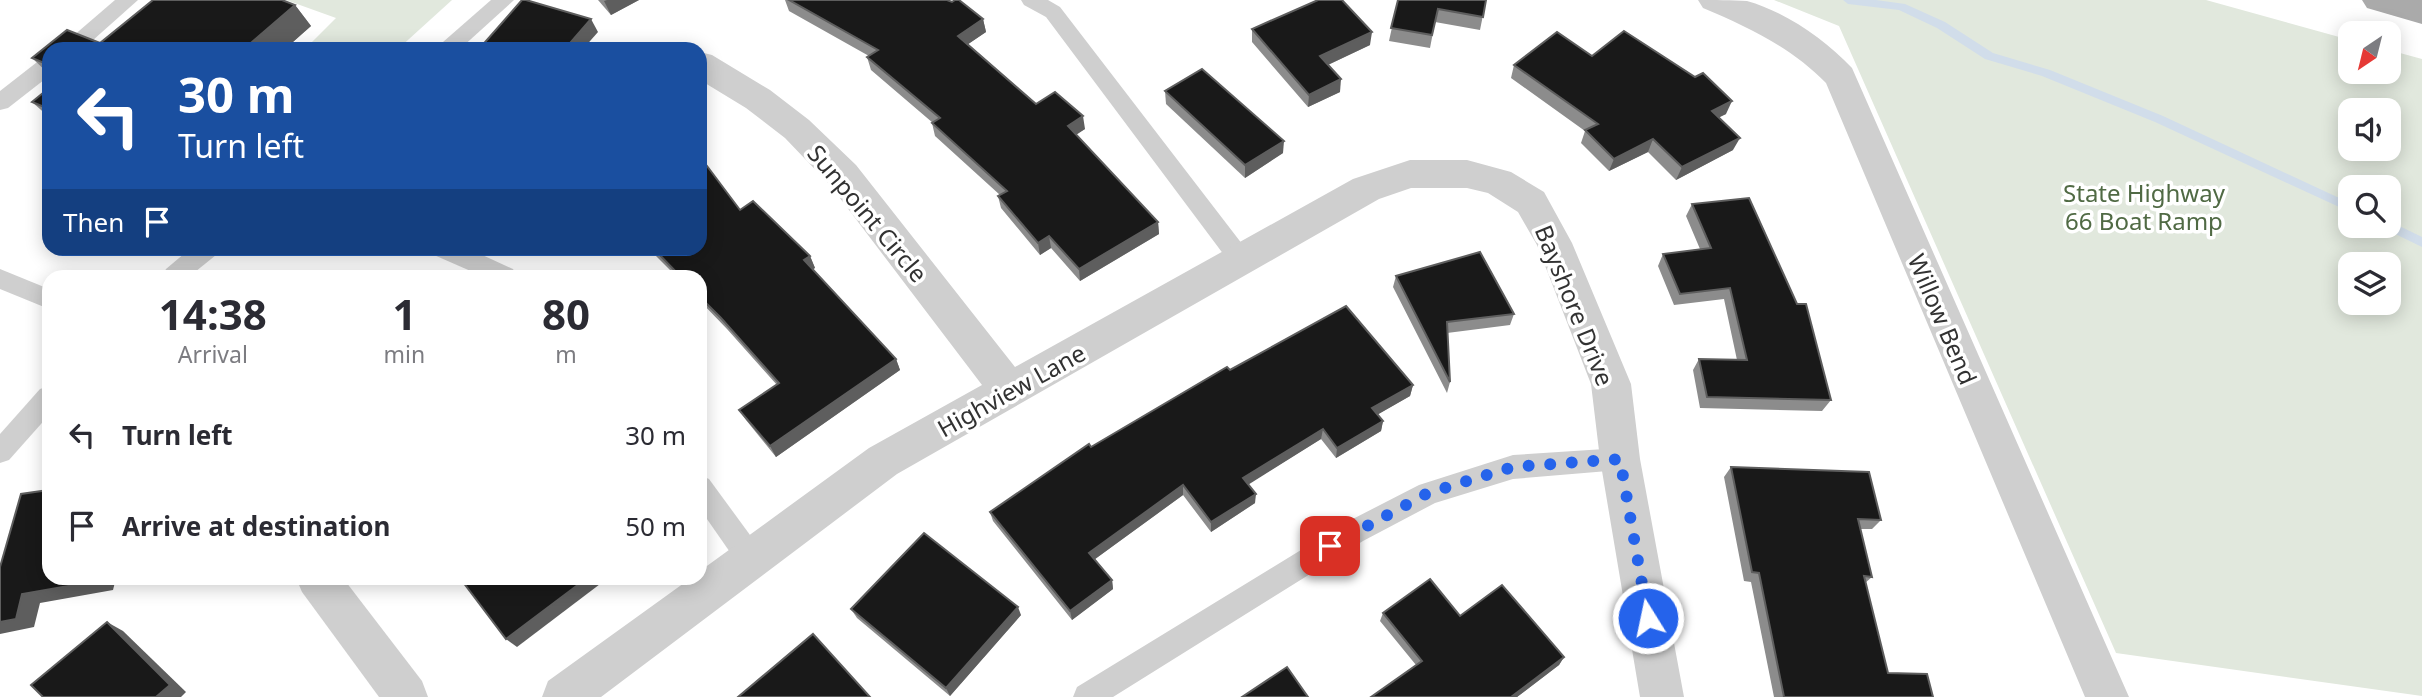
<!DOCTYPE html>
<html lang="en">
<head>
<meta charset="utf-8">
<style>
  :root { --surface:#fff; --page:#f7f7f7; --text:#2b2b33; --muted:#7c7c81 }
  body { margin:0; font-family:"Noto Sans",sans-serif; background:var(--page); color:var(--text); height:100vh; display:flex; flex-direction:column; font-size:26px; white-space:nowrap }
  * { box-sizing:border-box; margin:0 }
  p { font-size:23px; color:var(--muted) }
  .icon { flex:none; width:38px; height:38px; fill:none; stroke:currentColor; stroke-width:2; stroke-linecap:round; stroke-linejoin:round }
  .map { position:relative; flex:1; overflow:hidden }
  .sheet { position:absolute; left:42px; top:270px; width:665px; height:315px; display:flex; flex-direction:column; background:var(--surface); border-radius:21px; box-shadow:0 4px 18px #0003 }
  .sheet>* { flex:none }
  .top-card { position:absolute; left:42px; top:42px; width:665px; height:214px; border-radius:21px; box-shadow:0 4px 18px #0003; background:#1a4fa0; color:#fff; overflow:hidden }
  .needle { width:46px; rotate:215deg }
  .fabs { position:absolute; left:2338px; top:21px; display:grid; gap:14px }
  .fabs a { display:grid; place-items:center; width:63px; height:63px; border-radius:14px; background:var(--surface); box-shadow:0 4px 18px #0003; font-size:35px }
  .pin { position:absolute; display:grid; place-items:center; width:60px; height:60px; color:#fff; margin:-30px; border-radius:14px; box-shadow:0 4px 10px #0006 }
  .me { position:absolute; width:77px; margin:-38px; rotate:350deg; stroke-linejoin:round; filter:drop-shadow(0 0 5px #0008) }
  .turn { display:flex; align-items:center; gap:24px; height:147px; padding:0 21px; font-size:32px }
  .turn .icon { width:91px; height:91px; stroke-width:2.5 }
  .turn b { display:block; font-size:49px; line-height:60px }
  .then { display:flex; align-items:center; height:66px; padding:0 21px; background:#0003; gap:14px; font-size:26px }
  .eta { display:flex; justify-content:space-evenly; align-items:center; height:119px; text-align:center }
  .eta b { font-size:42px; font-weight:700; line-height:49px }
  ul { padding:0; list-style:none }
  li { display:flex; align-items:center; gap:21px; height:91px; padding:0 21px }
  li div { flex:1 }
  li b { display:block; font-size:26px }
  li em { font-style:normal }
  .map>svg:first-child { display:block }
  .green { fill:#e1e8dd; fill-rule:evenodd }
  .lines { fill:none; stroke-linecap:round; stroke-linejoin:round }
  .stream { fill:#d1ddea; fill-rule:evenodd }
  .lane { fill:#cfcfcf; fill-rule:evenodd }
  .street { fill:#cfcfcf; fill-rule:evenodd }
  .primary { fill:#aaa; fill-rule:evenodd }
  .wall { fill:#8c8c8c }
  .shaded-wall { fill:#5e5e5e }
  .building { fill:#191919; stroke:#5e5e5e; stroke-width:2 }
  .route { stroke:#2563eb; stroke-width:12; stroke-dasharray:0 21.6 }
  .labels { text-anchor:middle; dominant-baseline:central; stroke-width:7; stroke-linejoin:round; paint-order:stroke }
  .park-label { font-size:24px; fill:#506a44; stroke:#fff }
  .street-label { font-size:24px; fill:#323232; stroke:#fff }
</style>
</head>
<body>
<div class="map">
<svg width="2422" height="697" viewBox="0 0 2422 697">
  <rect width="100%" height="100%" fill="#fff"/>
  <!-- green -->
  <g class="green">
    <path d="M286,0H452L398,49H305L336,18Z"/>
    <path d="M1774,0H2206L2350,40V72H2389V50L2422,59V696L2116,653L1839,26ZM2350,110H2389V149H2350ZM2350,187H2389V226H2350ZM2350,264H2389V303H2350Z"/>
  </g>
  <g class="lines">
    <!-- stream -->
    <g class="stream">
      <path d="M1843,0H1876L1905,4L1945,22L1993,53L2050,70L2163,116L2350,203V212L2155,122L2042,76L1985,59L1937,28L1899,10L1848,4Z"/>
      <path d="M2389,221L2422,237V247L2385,229L2383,226H2389Z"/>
    </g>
    <!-- lane -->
    <g class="lane">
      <path d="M115,0H138L83,49H58Z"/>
      <path d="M491,0H514L460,49H435Z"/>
      <path d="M1021,0H1048L1060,7L1249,253L1253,260L1249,267L1241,270L1233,267L1046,17L1024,5Z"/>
      <path d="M49,57V76L8,108L0,110V91L41,59Z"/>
      <path d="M191,248H219L216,255L190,276H162L166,269Z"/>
      <path d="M431,248H467L513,269L517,276H482L434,255Z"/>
      <path d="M0,269L49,289V309L0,289Z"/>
      <path d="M49,386V415L9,460L0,463V434L40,389Z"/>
      <path d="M1620,448L1629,451L1633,459L1629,467L1620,470L1513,479L1435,503L1363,541L1113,697H1073L1077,687L1345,523L1419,485L1513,455Z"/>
      <path d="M700,475L709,479L761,550L764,559L761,568L751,572L741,568L700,509Z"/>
    </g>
    <!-- street -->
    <g class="street">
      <path d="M1698,0C1713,0 1733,0 1747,1C1786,12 1824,39 1852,68L2129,697H2085L1826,83C1791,47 1748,27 1703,8Z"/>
      <path d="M700,52L712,55L770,90L809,120L856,165L1015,367L1353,179L1410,160H1467L1511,172L1544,192L1572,243L1631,384L1640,459L1684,697H1640L1600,459L1591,384L1537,245L1518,212L1488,193L1467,188H1411L1379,199L897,474L601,697H542L548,681L691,578H700V571L869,448L982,385L830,185L785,138L746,108L700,80Z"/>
      <path d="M296,578H343L422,681L428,697H379L302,592Z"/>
    </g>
    <!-- primary -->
    <path class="primary" d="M2362,0H2422V24L2367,8Z"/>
  </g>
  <!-- wall -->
  <g class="wall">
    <path d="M153,0H282L295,5L311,26L285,49H49V74L32,58L67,30L100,43Z"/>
    <path d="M598,0H639L611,15Z"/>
    <path d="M785,0H947L983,19L986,32L968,44L1036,104L1085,129L1076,134L1158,222L1159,234L1080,281L1051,248L1040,255L1001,208L998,196L1000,195L935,136L932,123H933L871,70L867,57L869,56L789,11Z"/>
    <path d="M1398,0H1486L1480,30L1435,22L1430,48L1389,41Z"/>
    <path d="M1252,29L1370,45L1328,65L1340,92L1308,107L1252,42Z"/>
    <path d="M1592,56L1726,114L1719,117L1733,150L1676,180L1648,152L1609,171L1581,143L1585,131L1511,78L1514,65Z"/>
    <path d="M49,88V117L32,102Z"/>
    <path d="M1165,91L1283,153L1245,178L1166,104Z"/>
    <path d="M1692,204L1831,400L1822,411L1700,408L1693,370L1699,359L1737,360L1724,299L1674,305L1658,266L1663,254L1700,249L1686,216Z"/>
    <path d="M740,210L810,256L815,268L812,269L896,359L900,370L776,457L746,420L739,410L777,385L727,329L700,301V276H676L648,248H700Z"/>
    <path d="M1396,276L1514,314L1510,325L1447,333L1450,382L1447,393L1393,287Z"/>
    <path d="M1230,370L1413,385L1410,396L1378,414L1383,421L1381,431L1336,458L1321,439L1248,484L1255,503L1211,532L1183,495L1095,559L1112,580L1113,589L1072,620L993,521L990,512L1091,447Z"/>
    <path d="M1731,467L1881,520L1872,529H1860L1872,577L1865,583L1888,673L1933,697H1774L1751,582L1744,581L1724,477Z"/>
    <path d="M851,609L1021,615L950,696L857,618Z"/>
    <path d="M1383,613L1460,616L1564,657L1559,665L1517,697H1371L1416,665L1380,621Z"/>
  </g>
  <!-- shaded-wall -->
  <g class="shaded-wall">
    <path d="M607,0H639L611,15L604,1Z"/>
    <path d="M295,5L311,26L285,49H244Z"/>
    <path d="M591,19L598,32L583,49H565Z"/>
    <path d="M983,19L986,32L961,49L958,36Z"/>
    <path d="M1372,32L1370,45L1319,69L1320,56Z"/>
    <path d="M1341,79L1340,92L1308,107L1309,95Z"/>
    <path d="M1732,101L1726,114L1706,124L1712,111Z"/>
    <path d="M1083,116L1085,129L1070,139L1068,126Z"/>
    <path d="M1740,138L1733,150L1676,180L1682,167Z"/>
    <path d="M1653,139L1648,152L1609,171L1614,159Z"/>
    <path d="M1284,141L1283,153L1245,178V165Z"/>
    <path d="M1158,222L1159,234L1080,281L1079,269Z"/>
    <path d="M1049,236L1051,248L1040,255L1038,243Z"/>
    <path d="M810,256L815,268L809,272L804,260Z"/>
    <path d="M896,359L900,370L776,457L770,446Z"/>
    <path d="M1413,385L1410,396L1370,419L1372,408Z"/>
    <path d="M1383,421L1381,431L1336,458L1337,448Z"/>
    <path d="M1323,429L1321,439L1243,488V478Z"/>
    <path d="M1183,485V495L1091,562L1089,553Z"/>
    <path d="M1256,494L1255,503L1211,532V522Z"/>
    <path d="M98,578H116L113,590L40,603L34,627L0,634V622L22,594Z"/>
    <path d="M587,578H608L517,647L506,639Z"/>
    <path d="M1112,580L1113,589L1072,620L1070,611Z"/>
    <path d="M1018,607L1021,615L950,696L946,688Z"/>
    <path d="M107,622L123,631L186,692L181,697H156Z"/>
    <path d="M1564,657L1559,665L1517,697H1511Z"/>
  </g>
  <!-- building -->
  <g class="building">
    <path d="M153,0H282L295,5L244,49H49V65L32,58L67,30L100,43Z"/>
    <path d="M522,0H526L591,19L565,49H479Z"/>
    <path d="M789,0H947L952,2L955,0H959L983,19L958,36L1036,104L1055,92L1083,116L1068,126L1158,222L1079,269L1049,236L1038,243L998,196L1007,191L932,123L940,118L867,57L878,50Z"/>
    <path d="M1318,0H1342L1372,32L1320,56L1341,79L1309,95L1252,29Z"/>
    <path d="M1398,0H1486L1483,17L1438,9L1432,35L1391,28Z"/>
    <path d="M1624,31L1695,77L1703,73L1732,101L1712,111L1740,138L1682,167L1653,139L1614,159L1585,130L1598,124L1514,65L1557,32L1592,56Z"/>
    <path d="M1202,69L1284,141L1245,165L1165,91Z"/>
    <path d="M49,88V109L32,102Z"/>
    <path d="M707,166L740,210L753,201L810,256L804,260L896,359L770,446L739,410L779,383L721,318L700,297V276H680L653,248H700V169Z"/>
    <path d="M1749,198L1797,304H1806L1831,400L1707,397L1699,359L1747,360L1730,288L1680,294L1663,254L1711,248L1692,204Z"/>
    <path d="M1480,252L1514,314L1447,322L1450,382L1396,276Z"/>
    <path d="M1346,306L1413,385L1372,408L1383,421L1337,448L1323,429L1243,478L1256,494L1211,522L1183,485L1089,553L1112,580L1070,611L990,512L1089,444L1091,447L1227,367L1230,370Z"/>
    <path d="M1731,467L1869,472L1881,520L1858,519L1872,577L1864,576L1888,673L1927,674L1933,697H1784L1759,573L1752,572Z"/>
    <path d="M49,490V578H98L97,581L22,594L16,619L0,622V567L21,494Z"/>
    <path d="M924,533L1018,607L946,688L851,609Z"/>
    <path d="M460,578H587L506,639Z"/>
    <path d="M1430,579L1460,616L1502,585L1564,657L1511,697H1371L1422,661L1383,613Z"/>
    <path d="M107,622L170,685L156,697H43L31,685Z"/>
    <path d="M813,634L870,697H738Z"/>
    <path d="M1287,667L1308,697H1242Z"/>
  </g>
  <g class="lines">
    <!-- route -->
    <path class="route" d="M1330,546L1428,493L1513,467L1620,459L1648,618"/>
  </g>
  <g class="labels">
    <!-- park labels -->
    <g class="park-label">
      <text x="2144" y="192">State Highway<tspan x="2144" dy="28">66 Boat Ramp</tspan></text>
    </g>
    <!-- street labels -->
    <g class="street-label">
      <text transform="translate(868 213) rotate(50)">Sunpoint Circle</text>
      <text transform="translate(1575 305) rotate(68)">Bayshore Drive</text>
      <text transform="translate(1943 319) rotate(67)">Willow Bend</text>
      <text transform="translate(1011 390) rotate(-29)">Highview Lane</text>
    </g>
  </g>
</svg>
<div class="fabs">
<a><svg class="needle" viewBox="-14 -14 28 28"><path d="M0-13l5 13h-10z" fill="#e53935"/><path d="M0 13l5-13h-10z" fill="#7c7c81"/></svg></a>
<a><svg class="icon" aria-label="sound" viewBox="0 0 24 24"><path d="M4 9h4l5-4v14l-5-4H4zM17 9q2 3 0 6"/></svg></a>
<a><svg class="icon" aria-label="search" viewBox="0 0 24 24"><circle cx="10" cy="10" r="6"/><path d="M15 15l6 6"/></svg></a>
<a><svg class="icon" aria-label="layers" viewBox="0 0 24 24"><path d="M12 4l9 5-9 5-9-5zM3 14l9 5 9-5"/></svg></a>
</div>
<div class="pin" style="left:1330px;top:546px;background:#d93025"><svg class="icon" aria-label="arrive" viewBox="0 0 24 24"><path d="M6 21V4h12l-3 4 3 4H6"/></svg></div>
<svg class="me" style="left:1648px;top:618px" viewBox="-20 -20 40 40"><circle r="17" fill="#2563eb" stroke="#fff" stroke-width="3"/><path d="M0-11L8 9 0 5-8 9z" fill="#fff"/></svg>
<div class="top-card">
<div class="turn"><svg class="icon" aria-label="left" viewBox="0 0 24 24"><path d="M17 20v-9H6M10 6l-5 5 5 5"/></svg><div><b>30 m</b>Turn left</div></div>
<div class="then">Then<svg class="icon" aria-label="arrive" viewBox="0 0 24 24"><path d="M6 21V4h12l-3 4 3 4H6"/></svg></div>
</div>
<section class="sheet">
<div class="eta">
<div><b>14:38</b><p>Arrival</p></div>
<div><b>1</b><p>min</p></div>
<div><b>80</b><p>m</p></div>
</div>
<ul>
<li><svg class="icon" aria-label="left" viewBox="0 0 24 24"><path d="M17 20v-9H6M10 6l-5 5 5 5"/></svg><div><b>Turn left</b></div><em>30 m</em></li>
<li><svg class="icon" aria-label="arrive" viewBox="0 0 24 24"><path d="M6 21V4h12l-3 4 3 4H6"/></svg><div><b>Arrive at destination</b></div><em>50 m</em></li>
</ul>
</section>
</div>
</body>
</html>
